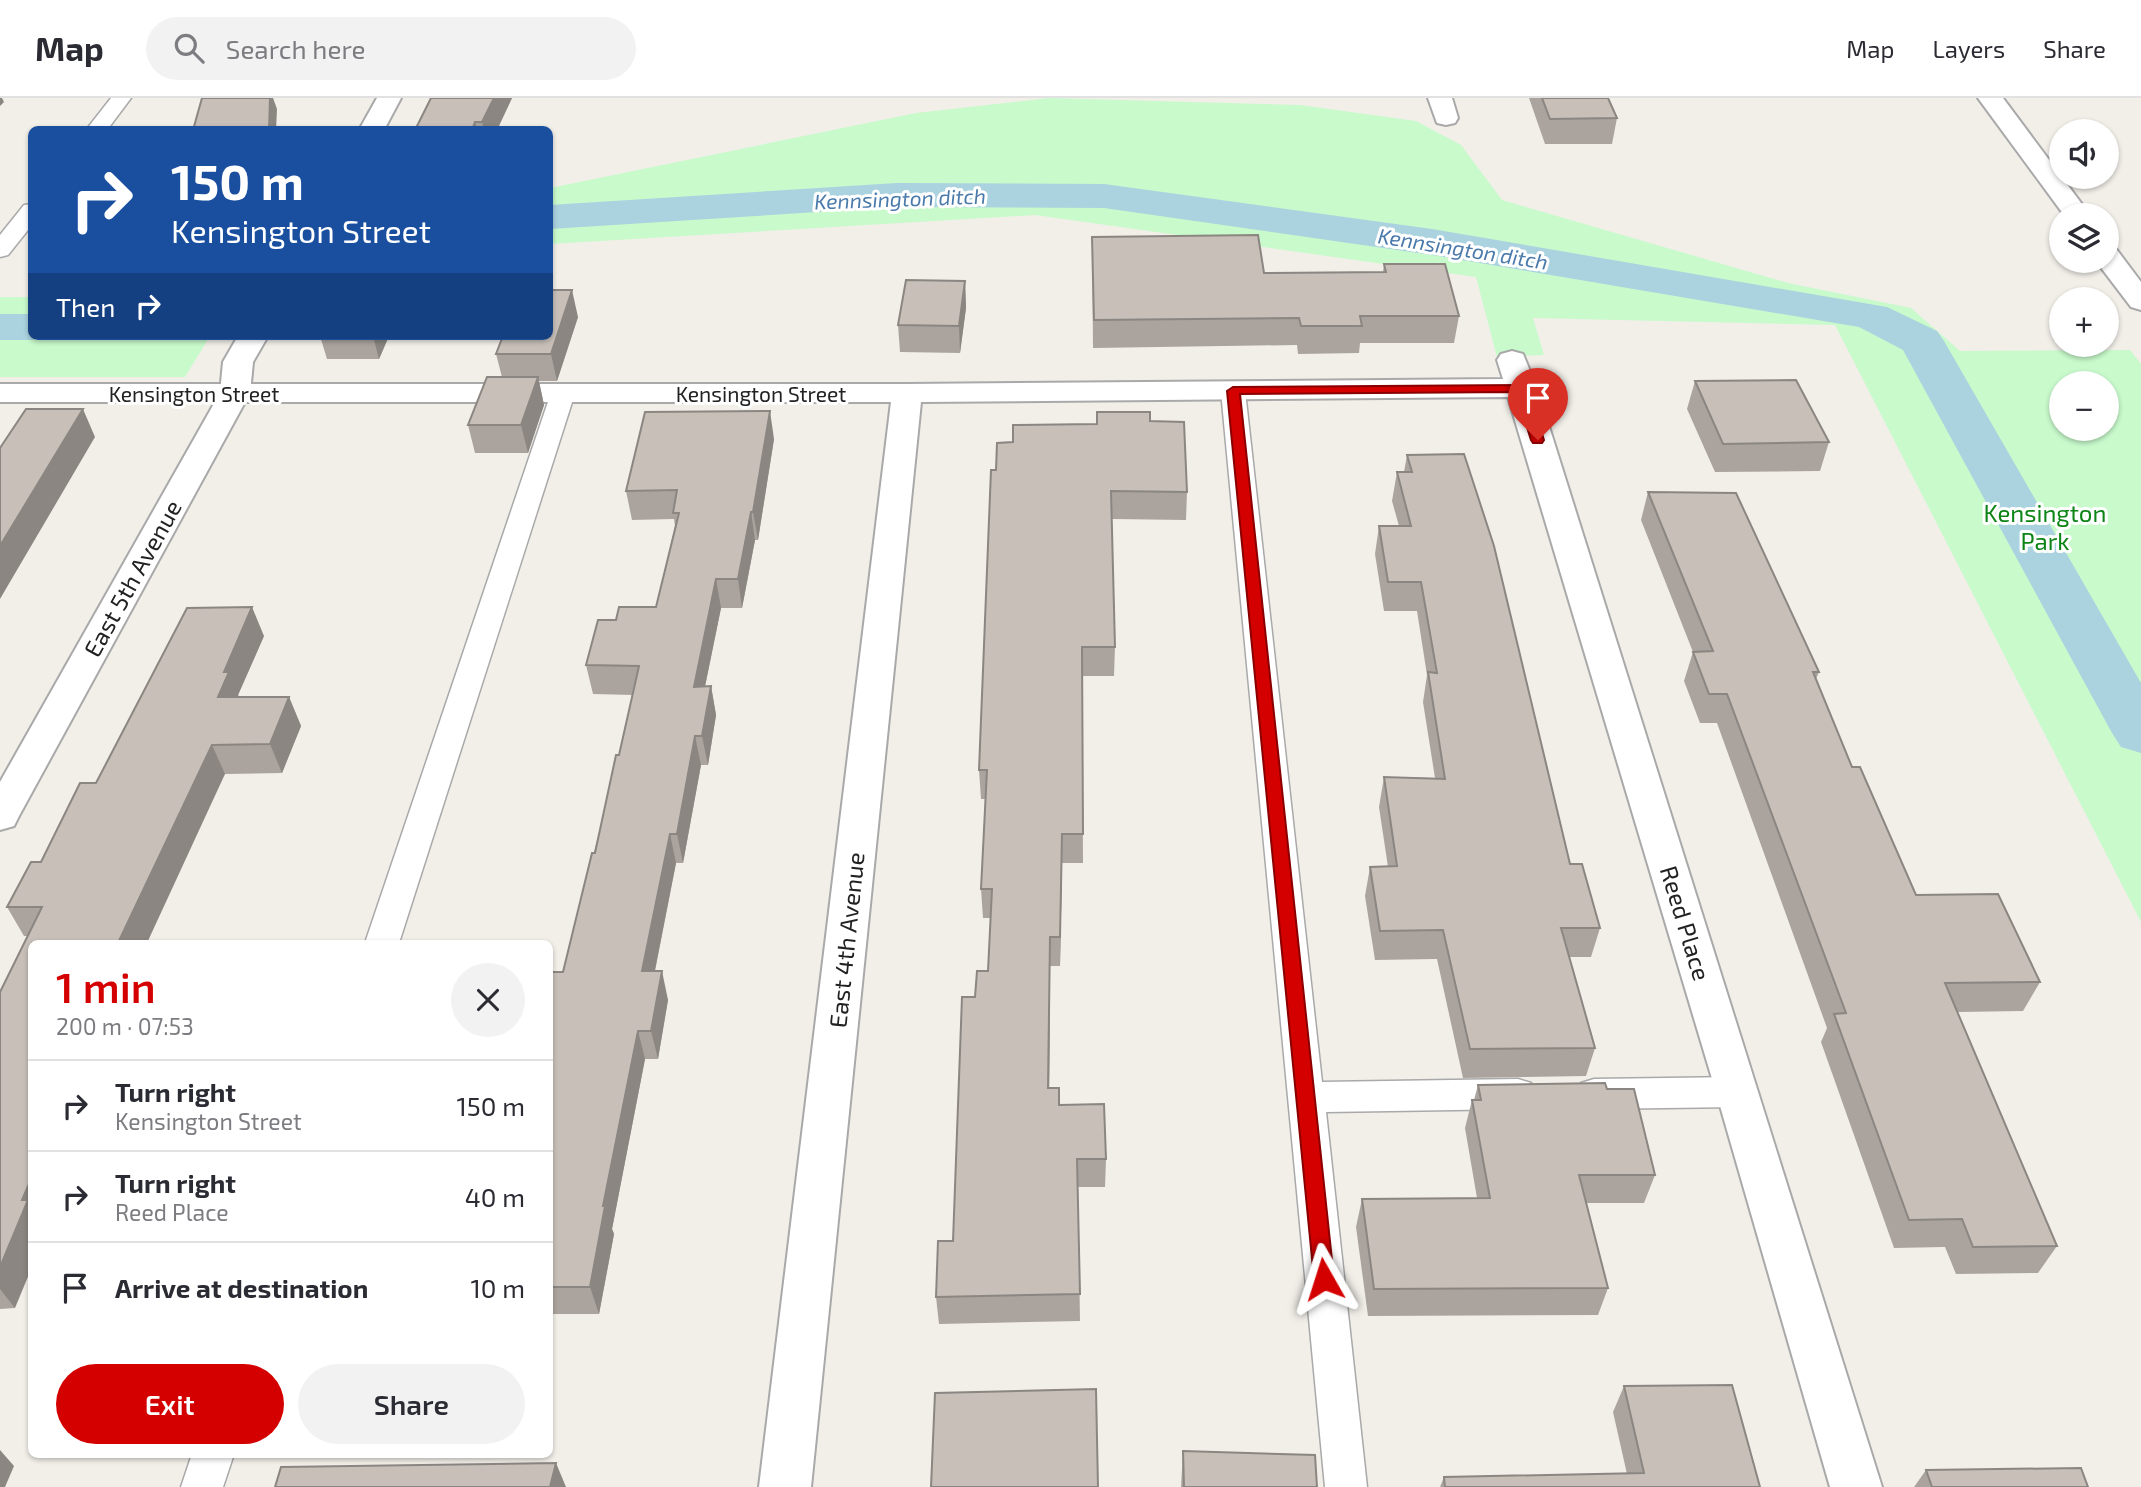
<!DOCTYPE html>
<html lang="en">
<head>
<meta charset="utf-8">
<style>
  :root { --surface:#fff; --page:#f2f2f3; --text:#2b2b33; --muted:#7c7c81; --line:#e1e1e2; --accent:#d40000 }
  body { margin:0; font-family:"Exo 2",sans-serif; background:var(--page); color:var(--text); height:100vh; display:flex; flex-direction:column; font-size:26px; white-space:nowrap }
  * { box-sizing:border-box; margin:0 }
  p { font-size:23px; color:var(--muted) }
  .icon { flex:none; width:38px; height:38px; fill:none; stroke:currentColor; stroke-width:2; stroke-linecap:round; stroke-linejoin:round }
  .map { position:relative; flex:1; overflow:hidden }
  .panel { position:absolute; left:28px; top:842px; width:525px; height:518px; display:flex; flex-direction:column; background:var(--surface); border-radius:10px; box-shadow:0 2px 5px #0004 }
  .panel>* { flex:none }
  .banner { position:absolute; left:28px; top:28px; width:525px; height:214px; border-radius:10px; box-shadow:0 2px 5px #0004; background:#1a4fa0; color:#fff; overflow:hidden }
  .tools { position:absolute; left:2049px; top:21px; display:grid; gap:14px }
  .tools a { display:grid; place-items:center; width:70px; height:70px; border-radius:50%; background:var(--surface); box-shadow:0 2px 5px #0004; font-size:35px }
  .pin { position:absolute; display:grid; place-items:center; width:60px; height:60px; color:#fff; margin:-72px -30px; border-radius:50% 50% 50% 0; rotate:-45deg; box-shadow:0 0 7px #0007 }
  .pin .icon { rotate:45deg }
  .me { position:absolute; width:77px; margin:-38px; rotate:354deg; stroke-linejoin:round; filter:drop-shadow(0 0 5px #0008) }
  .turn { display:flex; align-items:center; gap:24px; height:147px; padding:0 28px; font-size:32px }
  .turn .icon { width:91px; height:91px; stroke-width:2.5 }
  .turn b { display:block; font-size:49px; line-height:60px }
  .then { display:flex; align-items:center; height:66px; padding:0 28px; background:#0003; gap:14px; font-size:26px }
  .round { display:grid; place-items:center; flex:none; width:74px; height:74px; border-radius:37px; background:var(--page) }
  .headline { display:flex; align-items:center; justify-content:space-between; height:119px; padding:0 28px }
  h1 { font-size:42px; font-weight:600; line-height:52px; color:var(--accent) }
  .primary-button { display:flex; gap:14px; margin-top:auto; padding:14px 28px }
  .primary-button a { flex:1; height:80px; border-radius:42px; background:var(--accent); color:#fff; font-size:28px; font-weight:600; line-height:80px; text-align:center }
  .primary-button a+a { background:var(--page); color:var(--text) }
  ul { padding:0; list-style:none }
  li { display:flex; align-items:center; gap:21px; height:91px; padding:0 28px; border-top:2px solid var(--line) }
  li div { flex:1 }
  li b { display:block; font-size:26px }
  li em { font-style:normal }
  header { display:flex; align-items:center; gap:42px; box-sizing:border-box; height:98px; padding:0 35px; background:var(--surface); border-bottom:2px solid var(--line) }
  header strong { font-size:33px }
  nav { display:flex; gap:38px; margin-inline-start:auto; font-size:24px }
  .search { width:490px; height:63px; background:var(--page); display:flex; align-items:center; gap:18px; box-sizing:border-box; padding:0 24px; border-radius:38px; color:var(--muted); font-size:26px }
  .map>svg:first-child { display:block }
  .park { fill:#c8facc; fill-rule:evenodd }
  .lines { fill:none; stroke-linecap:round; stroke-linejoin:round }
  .canal { fill:#aad3df; fill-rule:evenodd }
  .service-casing { stroke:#a9a9a9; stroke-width:3 }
  .minor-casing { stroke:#a9a9a9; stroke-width:4 }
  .tertiary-casing { stroke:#a9a9a9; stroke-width:4 }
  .service { fill:#fff; fill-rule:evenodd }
  .minor { fill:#fff; fill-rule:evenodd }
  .tertiary { fill:#fff; fill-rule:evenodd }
  .wall { fill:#aba49e }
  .shaded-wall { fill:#8b8681 }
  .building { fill:#c7bfb8; stroke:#8b8681; stroke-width:2 }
  .route { fill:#d40000; stroke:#8a0000; stroke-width:2 }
  .labels { text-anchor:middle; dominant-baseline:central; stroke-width:6; stroke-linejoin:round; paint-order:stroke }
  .far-water-label { font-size:21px; font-style:italic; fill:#4a7aab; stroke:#fff }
  .far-street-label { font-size:21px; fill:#222; stroke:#fff }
  .park-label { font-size:24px; fill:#0c8416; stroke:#fff }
  .street-label { font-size:24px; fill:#222; stroke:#fff }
</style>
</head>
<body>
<header>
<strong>Map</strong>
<div class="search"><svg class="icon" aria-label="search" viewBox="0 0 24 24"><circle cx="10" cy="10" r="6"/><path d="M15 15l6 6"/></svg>Search here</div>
<nav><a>Map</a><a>Layers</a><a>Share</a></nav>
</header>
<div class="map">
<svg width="2141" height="1389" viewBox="0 0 2141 1389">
  <rect width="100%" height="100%" fill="#f2efe9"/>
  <!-- park -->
  <g class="park">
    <path d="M1049,0L1300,7L1416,23L1461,47L1502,102L1788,185L1911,210L1960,253L2130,252L2141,266V824L1835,227L1533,220L1544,257L1497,259L1476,179L1035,117L550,146V90L916,15ZM2062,285H2107V331H2062Z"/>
    <path d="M0,199H31L32,238H210L185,279H0Z"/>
  </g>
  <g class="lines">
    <!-- canal -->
    <g class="canal">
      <path d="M897,85L1104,86L1432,131L1887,209L1937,233L1944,243L2141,585V655L2121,649L2112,635L1903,252L1859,229L1432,157L1104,110L897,109L550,131V107Z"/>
      <path d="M0,216H32V238H48L32,242H0Z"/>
    </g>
    <defs>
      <g id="service">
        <path d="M111,0H131L107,32H86Z"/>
        <path d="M32,106V127L8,157L0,159V137L24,107Z"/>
        <path d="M1233,286L1242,288L1245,293L1322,984L1518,981L1531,985L1536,996L1531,1007L1518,1011L1326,1014L1367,1389H1325L1221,293L1224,288Z"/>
        <path d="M563,288L572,290L575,295L399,845H365L551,295L554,290Z"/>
        <path d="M1738,979L1751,983L1756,994L1751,1005L1738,1009L1594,1011L1581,1007L1576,996L1581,985L1594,981Z"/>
        <path d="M192,1356H234L223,1389H181Z"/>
      </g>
      <g id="minor">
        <path d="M1428,0H1452L1458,20L1455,25L1446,27L1437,25Z"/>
        <path d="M1978,0H2003L2090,117H2064Z"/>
        <path d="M2107,150L2117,152L2141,184V212L2131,209L2096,163H2107Z"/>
        <path d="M1512,253L1523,256L1537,290L1882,1389H1830L1716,994L1508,299L921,304L811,1389H759L891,304H0V286H907L1503,281L1497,262L1501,256Z"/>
      </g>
      <g id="tertiary">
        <path d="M377,0H401L384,32H359Z"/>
        <path d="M238,238H268L253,264L250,295L19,718L14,728L0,732V684L220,295L223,264Z"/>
      </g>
    </defs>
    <!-- service casing -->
    <use href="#service" class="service-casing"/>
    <!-- minor casing -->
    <use href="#minor" class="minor-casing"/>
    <!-- tertiary casing -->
    <use href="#tertiary" class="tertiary-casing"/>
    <!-- service -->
    <use href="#service" class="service"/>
    <!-- minor -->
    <use href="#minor" class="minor"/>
    <!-- tertiary -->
    <use href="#tertiary" class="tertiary"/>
  </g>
  <!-- wall -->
  <g class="wall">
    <path d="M431,0H512L497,32H415Z"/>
    <path d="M1529,0H1608L1617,20L1612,46H1545Z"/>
    <path d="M1092,139L1264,175L1383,174L1384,166L1459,218L1454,245H1360L1359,255L1298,256L1297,247L1093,250Z"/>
    <path d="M965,183L966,210L960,255L900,254L898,227Z"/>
    <path d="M578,219L557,283H539L544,307L528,355H475L468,327L502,279L496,256Z"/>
    <path d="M320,238H389L379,261H327Z"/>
    <path d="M1695,283L1829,344L1820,373L1715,374L1687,311Z"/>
    <path d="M1150,323L1187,394L1186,422L1112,421L1115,549L1114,578H1082L1083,765H1062L1060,868H1050L1049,990L1059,1007L1106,1061L1105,1089H1078L1080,1223L939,1226L936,1199L953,1143L975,899L988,873L991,820H983L981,791L985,701H981L979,672L996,372L1013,344Z"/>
    <path d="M774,341L758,442H755L742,510H721L705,588H711L716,617L708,667H701L683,765H676L655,873L668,902L658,961H645L612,1131L614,1136L599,1216H550V874H563L619,657L633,597L593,596L586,567L616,522L656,509L675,428L674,421L632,422L626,393Z"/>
    <path d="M1407,357L1570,766L1600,830L1591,859H1569L1595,950L1586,978L1463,980L1437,861L1375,862L1365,798L1370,769H1388L1379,709L1384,679L1435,680L1423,604L1427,577L1417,513H1384L1375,456L1379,428H1399L1392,403L1397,374H1404Z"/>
    <path d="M1648,394L1819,574L1816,581L1852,669L1916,797L2040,884L2023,913L1957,914L2057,1148L2038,1175L1956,1176L1945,1149L1894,1150L1821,944L1827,930L1717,625H1700L1684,583L1693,554L1641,422Z"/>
    <path d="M264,538L238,597L239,599H289L301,628L282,675L225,676L32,845L15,1210L0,1211V894L28,838H24L7,809L41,764Z"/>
    <path d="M1478,987L1607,991L1655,1077L1644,1105H1586L1608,1190L1598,1217L1368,1218L1356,1129L1362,1101L1477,1100L1465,1030L1472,1002H1474Z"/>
    <path d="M1624,1288L1760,1389H1440L1444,1379L1627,1376L1613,1314Z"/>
    <path d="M1183,1353L1317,1389H1181Z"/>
    <path d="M1926,1372L2088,1389H1914Z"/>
  </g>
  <!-- shaded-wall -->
  <g class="shaded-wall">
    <path d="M0,0H2L4,4L0,8Z"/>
    <path d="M270,0H273L277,11L276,32H269Z"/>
    <path d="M494,0H512L497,32H484L482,24Z"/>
    <path d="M475,24L477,32H472Z"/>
    <path d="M965,183L966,210L960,255L959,228Z"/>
    <path d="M572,192L578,219L557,283L551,256Z"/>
    <path d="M373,238H389L379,261Z"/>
    <path d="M538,279L544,307L528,355L521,327Z"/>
    <path d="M83,311L95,339L0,501V448Z"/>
    <path d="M770,313L774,341L758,442L753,414Z"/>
    <path d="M751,414L755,442L742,510L738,481Z"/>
    <path d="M716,481L721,510L699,618L694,589Z"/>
    <path d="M252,509L264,538L238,597L241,603L218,599L224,574Z"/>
    <path d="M711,588L716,617L708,667L702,638Z"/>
    <path d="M289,599L301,628L282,675L270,646Z"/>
    <path d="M695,638L701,667L683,765L677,736Z"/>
    <path d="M212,647L225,676L147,845H118Z"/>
    <path d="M670,736L676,765L649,902L642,873Z"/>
    <path d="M1062,736V765L1060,868V839Z"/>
    <path d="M1050,839V868L1049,1019L1048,990Z"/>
    <path d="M662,873L668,902L658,961L651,933Z"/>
    <path d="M638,933L645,961L612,1131L614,1136L599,1216L590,1189L603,1108Z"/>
    <path d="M32,1079V1169L15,1210L0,1191V1169L22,1102Z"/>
    <path d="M0,1352L14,1368L5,1389H0Z"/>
    <path d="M556,1365L566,1389H550Z"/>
  </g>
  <!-- building -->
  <g class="building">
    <path d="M202,0H270L269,32H193Z"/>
    <path d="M431,0H494L482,24H475L472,32H415Z"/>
    <path d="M1542,0H1608L1617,20L1550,21Z"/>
    <path d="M1258,137L1264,175L1386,174L1384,166H1445L1459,218H1360L1362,228H1301L1299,220L1094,222L1092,139Z"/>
    <path d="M906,182L965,183L959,228L898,227Z"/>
    <path d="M550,192H572L551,256H496L503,238H550Z"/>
    <path d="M487,279H538L521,327H468Z"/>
    <path d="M1796,282L1829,344L1723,346L1695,283Z"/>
    <path d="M26,311H83L0,448V350Z"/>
    <path d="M770,313L753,414H751L738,481H716L694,589L711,588L702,638H695L677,736H670L642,873H662L651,933H638L603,1108H605L590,1189H550V874H563L592,755H595L616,657H619L639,568L586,567L598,522H616L619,509H656L679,415H673L677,392L626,393L645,314Z"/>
    <path d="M1097,314H1150V323L1184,324L1187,394L1111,393L1115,549H1082L1083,736H1062L1060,839H1050L1048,990H1059V1007L1104,1006L1106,1061H1077L1080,1196L936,1199L938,1143H953L962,899H975L977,873H988L992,791H981L987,672H979L991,372H996L997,345L1013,344V327L1097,326Z"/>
    <path d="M1464,356L1494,448L1570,766H1582L1600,830H1561L1595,950L1470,951L1443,832L1380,833L1370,769L1397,768L1384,679L1445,681L1428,574L1437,575L1421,484H1388L1379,428H1411L1397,374H1412L1407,357Z"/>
    <path d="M1648,394L1736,395L1819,574H1813L1852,669H1860L1916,797L1998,796L2040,884L1945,885L2057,1148L1973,1149L1962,1121L1909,1122L1834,916L1846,915L1727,596H1709L1693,554L1713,553Z"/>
    <path d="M252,509L224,574H229L218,599H289L270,646L212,647L118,845H32V1079L22,1102H28L0,1169V894L42,809H7L31,764H41L80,685H96L187,510Z"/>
    <path d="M1605,985L1607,991H1634L1655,1077H1579L1608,1190L1374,1191L1362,1101L1490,1100L1472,1002H1481L1478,987Z"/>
    <path d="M1732,1287L1760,1389H1445L1444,1379L1644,1375L1624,1288Z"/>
    <path d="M1096,1291L1098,1389H931L935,1295Z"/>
    <path d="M1183,1353L1315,1357L1317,1389H1184Z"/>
    <path d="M556,1365L550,1389H275L281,1369Z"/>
    <path d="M2081,1370L2088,1389H1932L1926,1372Z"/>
  </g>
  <!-- route -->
  <path class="route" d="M1521,287L1528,290L1544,342L1542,345H1533L1531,342L1516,294L1240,296L1334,1181L1331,1187L1324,1190L1317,1187L1314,1181L1227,293L1233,289Z"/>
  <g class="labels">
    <!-- far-water labels -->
    <g class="far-water-label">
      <text transform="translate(900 100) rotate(-2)">Kennsington ditch</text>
      <text transform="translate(1463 150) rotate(9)">Kennsington ditch</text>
    </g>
    <!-- far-street labels -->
    <g class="far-street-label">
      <text x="194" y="295">Kensington Street</text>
      <text x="761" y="295">Kensington Street</text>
    </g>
    <!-- park labels -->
    <g class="park-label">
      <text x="2045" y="414">Kensington<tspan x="2045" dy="28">Park</tspan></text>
    </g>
    <!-- street labels -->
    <g class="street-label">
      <text transform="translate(132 480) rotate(-61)">East 5th Avenue</text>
      <text transform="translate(1686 825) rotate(73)">Reed Place</text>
      <text transform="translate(846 842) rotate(-84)">East 4th Avenue</text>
    </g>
  </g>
</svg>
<div class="tools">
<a><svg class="icon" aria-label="sound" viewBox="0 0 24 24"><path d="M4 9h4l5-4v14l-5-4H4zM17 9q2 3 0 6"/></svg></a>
<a><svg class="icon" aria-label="layers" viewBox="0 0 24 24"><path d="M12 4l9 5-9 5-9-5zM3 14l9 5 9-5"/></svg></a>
<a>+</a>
<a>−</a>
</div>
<div class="pin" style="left:1538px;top:342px;background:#d93025"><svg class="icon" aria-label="arrive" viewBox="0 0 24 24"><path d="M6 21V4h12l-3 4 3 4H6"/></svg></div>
<svg class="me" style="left:1324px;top:1181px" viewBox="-20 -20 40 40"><path d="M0-17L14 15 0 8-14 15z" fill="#d40000" stroke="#fff" stroke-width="4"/></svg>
<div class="banner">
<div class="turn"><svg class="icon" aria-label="right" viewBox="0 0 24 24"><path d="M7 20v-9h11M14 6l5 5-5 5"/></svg><div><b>150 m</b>Kensington Street</div></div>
<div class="then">Then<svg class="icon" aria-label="right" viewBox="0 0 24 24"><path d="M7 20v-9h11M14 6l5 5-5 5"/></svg></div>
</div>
<section class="panel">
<div class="headline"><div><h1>1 min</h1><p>200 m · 07:53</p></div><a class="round"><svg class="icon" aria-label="close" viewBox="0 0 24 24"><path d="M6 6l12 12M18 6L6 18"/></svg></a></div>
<ul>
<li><svg class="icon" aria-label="right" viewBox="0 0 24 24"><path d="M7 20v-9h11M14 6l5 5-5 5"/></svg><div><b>Turn right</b><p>Kensington Street</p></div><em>150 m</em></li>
<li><svg class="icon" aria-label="right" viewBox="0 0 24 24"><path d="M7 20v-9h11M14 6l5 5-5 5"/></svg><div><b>Turn right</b><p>Reed Place</p></div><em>40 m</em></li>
<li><svg class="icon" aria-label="arrive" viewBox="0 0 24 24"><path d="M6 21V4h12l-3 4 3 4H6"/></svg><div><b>Arrive at destination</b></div><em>10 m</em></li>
</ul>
<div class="primary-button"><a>Exit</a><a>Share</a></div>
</section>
</div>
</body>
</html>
